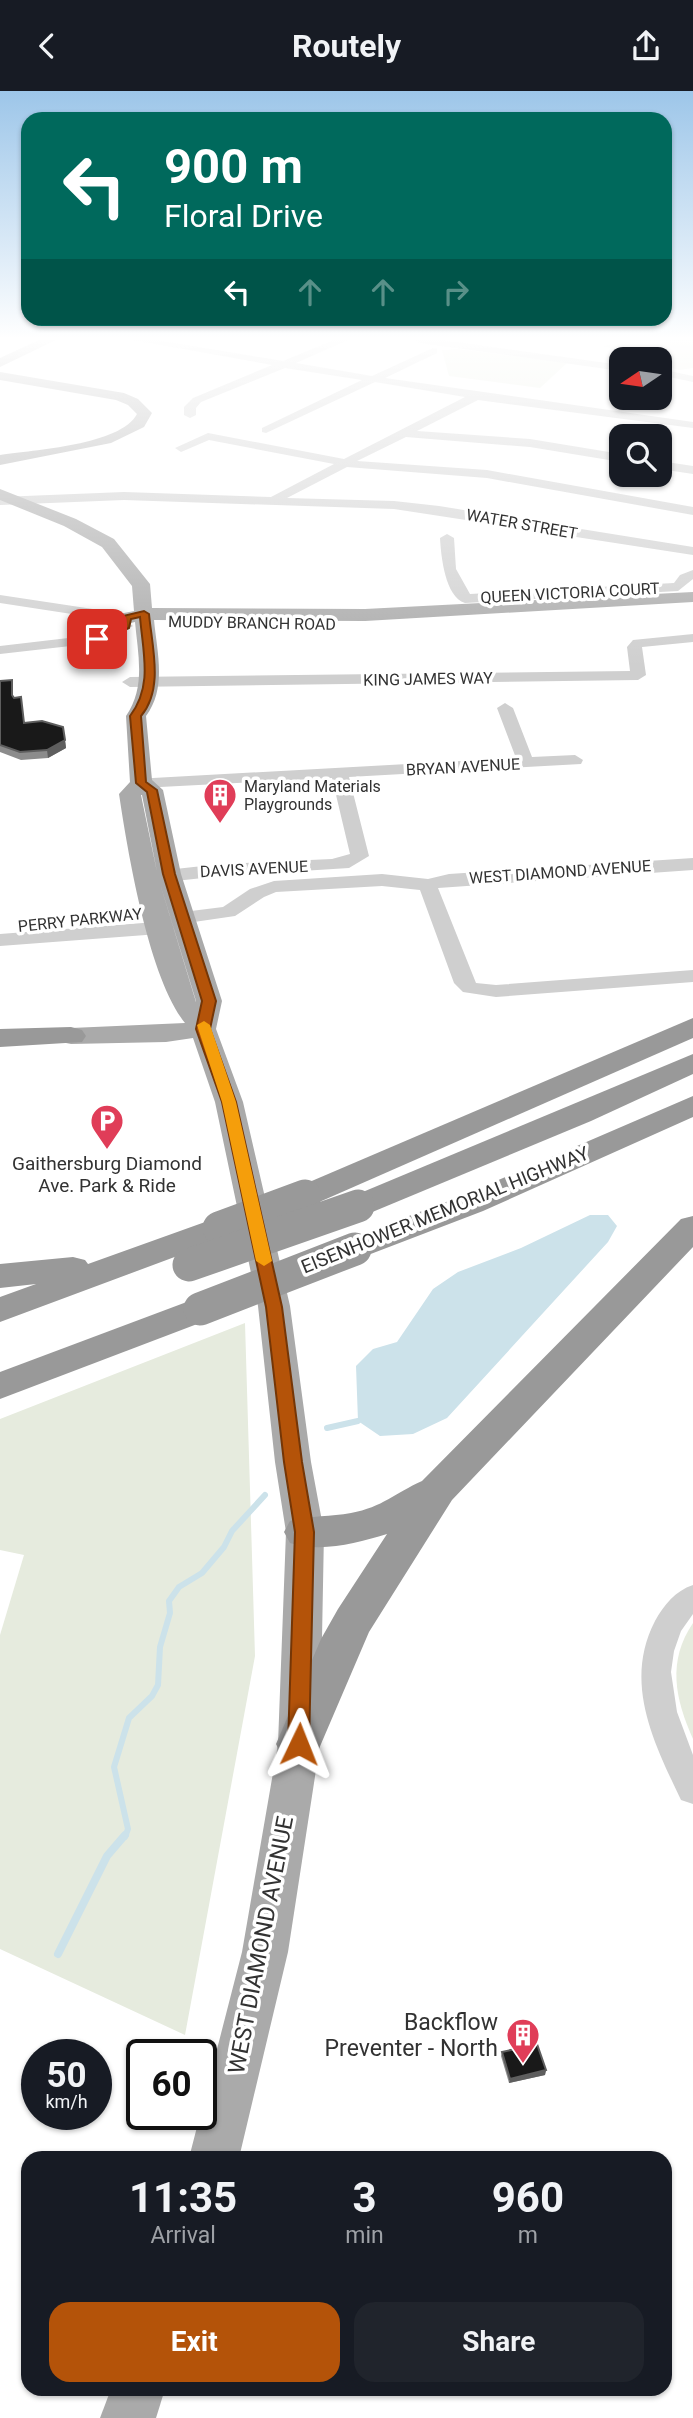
<!DOCTYPE html>
<html lang="en">
<head>
<meta charset="utf-8">
<style>
  :root { --surface:#171b24; --page:#20242c; --text:#f1f3f6; --muted:#9ea1a6; --accent:#b45309 }
  body { margin:0; font-family:Roboto,sans-serif; background:var(--page); color:var(--text); height:100vh; display:flex; flex-direction:column; font-size:26px; white-space:nowrap }
  * { box-sizing:border-box; margin:0 }
  p { font-size:23px; color:var(--muted) }
  .icon { flex:none; width:38px; height:38px; fill:none; stroke:currentColor; stroke-width:2; stroke-linecap:round; stroke-linejoin:round }
  .map { position:relative; flex:1; overflow:hidden }
  .panel { position:absolute; left:21px; top:2060px; width:651px; height:245px; display:flex; flex-direction:column; background:var(--surface); border-radius:21px; box-shadow:0 2px 5px #0004 }
  .panel>* { flex:none }
  .hud { position:absolute; left:21px; top:21px; width:651px; height:214px; border-radius:21px; box-shadow:0 2px 5px #0004; background:#00695c; color:#fff; overflow:hidden }
  .needle { width:46px; rotate:257deg }
  .buttons { position:absolute; left:609px; top:256px; display:grid; gap:14px }
  .buttons a { display:grid; place-items:center; width:63px; height:63px; border-radius:14px; background:var(--surface); box-shadow:0 2px 5px #0004; font-size:35px }
  .speed { position:absolute; left:21px; top:1948px; display:flex; gap:14px; font-size:35px; font-weight:700; text-align:center }
  .speed>* { display:grid; place-content:center; width:91px; height:91px; border-radius:50%; background:var(--surface); box-shadow:0 2px 5px #0004; line-height:1 }
  .speed small { font-size:18px; font-weight:400 }
  .speed .limit { border:4px solid #111; border-radius:10px; background:#fff; color:#111 }
  .pin { position:absolute; display:grid; place-items:center; width:60px; height:60px; color:#fff; margin:-30px; border-radius:14px; box-shadow:0 4px 10px #0006 }
  .me { position:absolute; width:77px; margin:-38px; rotate:2deg; stroke-linejoin:round; filter:drop-shadow(0 0 5px #0008) }
  .turn { display:flex; align-items:center; gap:24px; height:147px; padding:0 28px; font-size:32px }
  .turn .icon { width:91px; height:91px; stroke-width:2.5 }
  .turn b { display:block; font-size:49px; line-height:60px }
  .lanes { display:flex; align-items:center; height:66px; padding:0 28px; background:#0003; justify-content:center; gap:35px; direction:ltr }
  .lanes .off { opacity:.35 }
  .eta { display:flex; justify-content:space-evenly; align-items:center; height:119px; text-align:center }
  .eta b { font-size:42px; font-weight:700; line-height:49px }
  .cta { display:flex; gap:14px; margin-top:auto; padding:14px 28px }
  .cta a { flex:1; height:80px; border-radius:21px; background:var(--accent); color:#fff; font-size:28px; font-weight:700; line-height:80px; text-align:center }
  .cta a+a { background:var(--page); color:var(--text) }
  header { display:flex; justify-content:space-between; align-items:center; height:91px; padding:0 28px; background:var(--surface); font-size:32px; font-weight:700 }
  .map>svg:first-child { display:block }
  .green { fill:#e6ebde }
  .water { fill:#cce2ea }
  .lines { fill:none; stroke-linecap:round; stroke-linejoin:round }
  .stream-far1 { stroke:#cce2ea; stroke-width:6 }
  .stream { stroke:#cce2ea; stroke-width:8 }
  .minor { fill:#cfcfcf; fill-rule:evenodd }
  .major { fill:#aaa; fill-rule:evenodd }
  .highway { fill:#999; fill-rule:evenodd }
  .highway-bridge { stroke:#999; stroke-width:33 }
  .wall { fill:#8c8c8c }
  .shaded-wall { fill:#5e5e5e }
  .building { fill:#191919; stroke:#5e5e5e; stroke-width:2 }
  .route { fill:#b45309; stroke:#753606; stroke-width:2 }
  .slow { fill:#f59e0b }
  .labels { text-anchor:middle; dominant-baseline:central; stroke-width:7; stroke-linejoin:round; paint-order:stroke }
  .far-street-label { font-size:16px; fill:#323232; stroke:#fff }
  .far-poi-label { font-size:16px; fill:#323232; stroke:#fff; text-anchor:start }
  .poi-label { font-size:19px; fill:#323232; stroke:#fff }
  .street-label { font-size:19px; fill:#323232; stroke:#fff }
  .near-street-label { font-size:23px; fill:#323232; stroke:#fff }
  .near-poi-label { font-size:23px; fill:#323232; stroke:#fff; text-anchor:end }
</style>
</head>
<body>
<header><svg class="icon" aria-label="back" viewBox="0 0 24 24"><path d="M15 5l-7 7 7 7"/></svg>Routely<svg class="icon" aria-label="share" viewBox="0 0 24 24"><path d="M12 15V3M7 8l5-5 5 5M5 13v7h14v-7"/></svg></header>
<div class="map">
<svg width="693" height="2327" viewBox="0 0 693 2327">
  <rect width="100%" height="100%" fill="#fff"/>
  <!-- green -->
  <g class="green">
    <path d="M633,249H693V277L679,279L660,273V268H644L603,255Z"/>
    <path d="M457,258L567,272L540,297L449,285L442,259Z"/>
    <path d="M245,1232L255,1565L185,1944L0,1858V1544L24,1464L0,1459V1328Z"/>
    <path d="M693,1532V1648C675,1608 667,1570 693,1532Z"/>
  </g>
  <!-- water -->
  <path class="water" d="M590,1124H608L617,1135L608,1151L447,1327L413,1343L380,1345L358,1330L356,1275L373,1258L397,1251L433,1198L458,1181L521,1157Z"/>
  <g class="lines">
    <!-- stream-far1 -->
    <g class="stream-far1">
      <path d="M327,1337L358,1330"/>
      <path d="M125,1746L128,1738L114,1676L129,1627L152,1605L158,1594L160,1556L170,1522L169,1510L179,1496L202,1482L224,1456L232,1440L265,1404"/>
    </g>
    <!-- stream -->
    <path class="stream" d="M58,1863L107,1765L125,1744"/>
    <!-- minor -->
    <g class="minor">
      <path d="M133,249H156L283,270L334,249H348L296,272L372,285L433,257L437,258V262L385,287L693,331V337L478,309L417,340L530,348L621,363V371L530,356L406,346L357,370L487,379L693,416V424L487,387L347,376L287,407L394,410L439,415L693,456V464L394,418L124,409L0,414V406L124,401L271,406L334,373L209,349L181,361L175,357L208,342L344,368L465,306L375,291L266,342L262,341V337L362,289L285,277L201,311L196,317V324L190,327L184,324V316L193,307L272,274Z"/>
      <path d="M415,249H442L621,274V280L420,252Z"/>
      <path d="M660,278L693,285V291L660,284Z"/>
      <path d="M660,370L693,375V383L660,378Z"/>
      <path d="M447,443L454,447L456,478L470,503L674,492L680,484L693,479V488L678,500L465,512C445,506 441,465 440,447Z"/>
      <path d="M0,504L126,523L133,527L127,531L133,535L97,552L0,563V555L94,544L124,531L0,512Z"/>
      <path d="M693,543V551L642,556L646,584L638,589L130,596L122,591L130,586L630,580L627,556L633,549Z"/>
      <path d="M505,612L513,617L532,666L575,664L583,669L581,673L349,686L369,765L349,777L221,785L148,793L139,787L148,781L221,773L332,768L350,763L332,687L141,697L135,696L132,692L135,688L516,667L497,617Z"/>
      <path d="M693,767V779L438,797L476,892L496,894L693,879V891L496,906L463,901L454,892L420,799L382,795L276,801L264,806L235,825L187,832L159,843L0,855V843L156,831L183,821L223,816L250,798L274,790L382,783L428,788L449,783Z"/>
      <path d="M693,1494V1523L681,1540L674,1560L671,1581L677,1621L693,1664V1713L681,1709C654,1652 623,1592 655,1530C664,1514 675,1500 693,1494Z"/>
    </g>
    <!-- major -->
    <g class="major">
      <path d="M39,249H56L0,276V267Z"/>
      <path d="M0,281L124,302L138,308L152,322L144,336L111,352L0,374V364C33,359 121,354 137,323L128,314L116,309L0,289Z"/>
      <path d="M0,398L76,428L114,448L150,493L152,517L365,518L693,501V511L365,530L154,529C157,561 167,597 146,625L152,689L163,699L181,783L222,910L216,938L243,1011L290,1215L311,1371L324,1441L320,1653L288,1861L239,2067H189L242,1861L278,1653L286,1441L275,1371L258,1215L215,1011L193,947L166,951L71,953L61,951L57,945L61,939L71,937L185,932C149,887 128,763 119,703L130,691L126,625C146,596 138,564 135,531L126,533L117,527L119,523L134,520L132,495L102,456L64,435L0,409ZM141,704H142L157,781ZM158,786L196,910V911Z"/>
      <path d="M111,2298H165L156,2327H100Z"/>
    </g>
    <!-- highway -->
    <g class="highway">
      <path d="M693,927V947L317,1112L305,1115L293,1112L288,1105L293,1098Z"/>
      <path d="M71,936L82,939L86,945L82,951L0,956V938Z"/>
      <path d="M693,963V983L591,1030L370,1122L358,1126L346,1122L341,1115L346,1108Z"/>
      <path d="M693,1005V1026L483,1120L355,1169L343,1166L338,1158L343,1150L459,1106Z"/>
      <path d="M693,1125V1156L452,1409L369,1541L315,1667L299,1672L283,1667L276,1653L321,1548L338,1518L387,1443C356,1452 322,1462 290,1452L284,1441L290,1430C311,1424 331,1426 351,1422C383,1416 395,1402 422,1390L681,1128Z"/>
      <path d="M219,1126L231,1129L236,1137L231,1145L0,1231V1206L36,1193L0,1197V1173L73,1166L85,1169L88,1173Z"/>
      <path d="M200,1206L213,1209L218,1218L213,1227L0,1308V1281Z"/>
    </g>
    <!-- highway-bridge -->
    <g class="highway-bridge">
      <path d="M219,1137L305,1105"/>
      <path d="M189,1174L358,1115"/>
      <path d="M200,1218L355,1158"/>
    </g>
  </g>
  <!-- wall -->
  <g class="wall">
    <path d="M0,590L13,596V605L24,632L65,649L66,657L48,667L21,669L0,661Z"/>
    <path d="M502,1961L546,1979L545,1984L509,1992L501,1965Z"/>
  </g>
  <!-- shaded-wall -->
  <g class="shaded-wall">
    <path d="M65,649L66,657L48,667L47,659Z"/>
    <path d="M546,1979L545,1984L509,1992L510,1988Z"/>
  </g>
  <!-- building -->
  <g class="building">
    <path d="M12,589V604L14,607L21,606L24,632L42,630L63,636L65,649L47,659L20,661L0,654V590Z"/>
    <path d="M537,1953L546,1979L510,1988L502,1961Z"/>
  </g>
  <!-- sky -->
  <linearGradient id="sky" x2="0" y2="1"><stop stop-color="#9dc6e9"/><stop offset="0.43" stop-color="#fff"/><stop offset="1" stop-color="#fff" stop-opacity="0"/></linearGradient>
  <rect width="693" height="575" fill="url(#sky)"/>
  <!-- route -->
  <path class="route" d="M144,520L149,523C152,556 164,598 141,625L146,691L157,699L175,783L216,910L210,938L236,1011L282,1216L302,1371L314,1441L309,1653L306,1660L299,1662L291,1660L288,1653L295,1441L284,1371L266,1216L222,1011L196,938L202,910L163,783L147,701L136,692L130,625C153,595 143,562 140,526L131,528L129,537L101,550L92,548L121,534L123,525Z"/>
  <!-- slow -->
  <path class="slow" d="M204,930L210,934L236,1011L272,1170L264,1175L256,1170L222,1011L197,934Z"/>
  <!-- icons -->
  <defs>
    <symbol id="building-pin" viewBox="-11 -11 22 30"><path d="M0 17L-7.5 6A9.5 9.5 0 1 1 7.5 6Z" fill="#e03d58" stroke="#fff"/><path d="M-4-6H4V6H1V3H-1V6H-4ZM-2.5-4.3h1.7v1.8h-1.7ZM.8-4.3h1.7v1.8H.8ZM-2.5-1h1.7V.8h-1.7ZM.8-1h1.7V.8H.8Z" fill="#fff"/></symbol>
    <symbol id="parking-pin" viewBox="-11 -11 22 30"><path d="M0 17L-7.5 6A9.5 9.5 0 1 1 7.5 6Z" fill="#e03d58" stroke="#fff"/><path d="M-3.5-5.5H1a3.5 3.5 0 0 1 0 7H-1V5.5H-3.5ZM-1-3.4V-.6H.8a1.4 1.4 0 0 0 0-2.8Z" fill="#fff"/></symbol>
  </defs>
  <g fill-rule="evenodd">
    <use href="#building-pin" x="201" y="685" width="38" height="52"/>
    <use href="#parking-pin" x="88" y="1011" width="38" height="52"/>
    <use href="#building-pin" x="504" y="1925" width="38" height="52"/>
  </g>
  <g class="labels">
    <!-- far-street labels -->
    <g class="far-street-label">
      <text transform="translate(522 433) rotate(10)">WATER STREET</text>
      <text transform="translate(570 502) rotate(-3)">QUEEN VICTORIA COURT</text>
      <text transform="translate(252 532) rotate(1)">MUDDY BRANCH ROAD</text>
      <text transform="translate(428 588) rotate(-1)">KING JAMES WAY</text>
      <text transform="translate(463 676) rotate(-3)">BRYAN AVENUE</text>
      <text transform="translate(254 778) rotate(-3)">DAVIS AVENUE</text>
      <text transform="translate(560 781) rotate(-4)">WEST DIAMOND AVENUE</text>
      <text transform="translate(80 829) rotate(-6)">PERRY PARKWAY</text>
    </g>
    <!-- far-poi labels -->
    <g class="far-poi-label">
      <text x="244" y="695">Maryland Materials<tspan x="244" dy="18">Playgrounds</tspan></text>
    </g>
    <!-- poi labels -->
    <g class="poi-label">
      <text x="107" y="1072">Gaithersburg Diamond<tspan x="107" dy="22">Ave. Park &amp; Ride</tspan></text>
    </g>
    <!-- street labels -->
    <g class="street-label">
      <text transform="translate(445 1119) rotate(-22)">EISENHOWER MEMORIAL HIGHWAY</text>
    </g>
    <!-- near-street labels -->
    <g class="near-street-label">
      <text transform="translate(261 1854) rotate(-79)">WEST DIAMOND AVENUE</text>
    </g>
    <!-- near-poi labels -->
    <g class="near-poi-label">
      <text x="498" y="1931">Backflow<tspan x="498" dy="26">Preventer - North</tspan></text>
    </g>
  </g>
</svg>
<div class="buttons">
<a><svg class="needle" viewBox="-14 -14 28 28"><path d="M0-13l5 13h-10z" fill="#e53935"/><path d="M0 13l5-13h-10z" fill="#9ea1a6"/></svg></a>
<a><svg class="icon" aria-label="search" viewBox="0 0 24 24"><circle cx="10" cy="10" r="6"/><path d="M15 15l6 6"/></svg></a>
</div>
<div class="speed"><div>50<small>km/h</small></div><div class="limit">60</div></div>
<div class="pin" style="left:97px;top:548px;background:#d93025"><svg class="icon" aria-label="arrive" viewBox="0 0 24 24"><path d="M6 21V4h12l-3 4 3 4H6"/></svg></div>
<svg class="me" style="left:299px;top:1653px" viewBox="-20 -20 40 40"><path d="M0-17L14 15 0 8-14 15z" fill="#b45309" stroke="#fff" stroke-width="4"/></svg>
<div class="hud">
<div class="turn"><svg class="icon" aria-label="left" viewBox="0 0 24 24"><path d="M17 20v-9H6M10 6l-5 5 5 5"/></svg><div><b>900 m</b>Floral Drive</div></div>
<div class="lanes"><svg class="icon" aria-label="left" viewBox="0 0 24 24"><path d="M17 20v-9H6M10 6l-5 5 5 5"/></svg><svg class="icon off" aria-label="ahead" viewBox="0 0 24 24"><path d="M12 20V5M6 11l6-6 6 6"/></svg><svg class="icon off" aria-label="ahead" viewBox="0 0 24 24"><path d="M12 20V5M6 11l6-6 6 6"/></svg><svg class="icon off" aria-label="right" viewBox="0 0 24 24"><path d="M7 20v-9h11M14 6l5 5-5 5"/></svg></div>
</div>
<section class="panel">
<div class="eta">
<div><b>11:35</b><p>Arrival</p></div>
<div><b>3</b><p>min</p></div>
<div><b>960</b><p>m</p></div>
</div>
<div class="cta"><a>Exit</a><a>Share</a></div>
</section>
</div>
</body>
</html>
